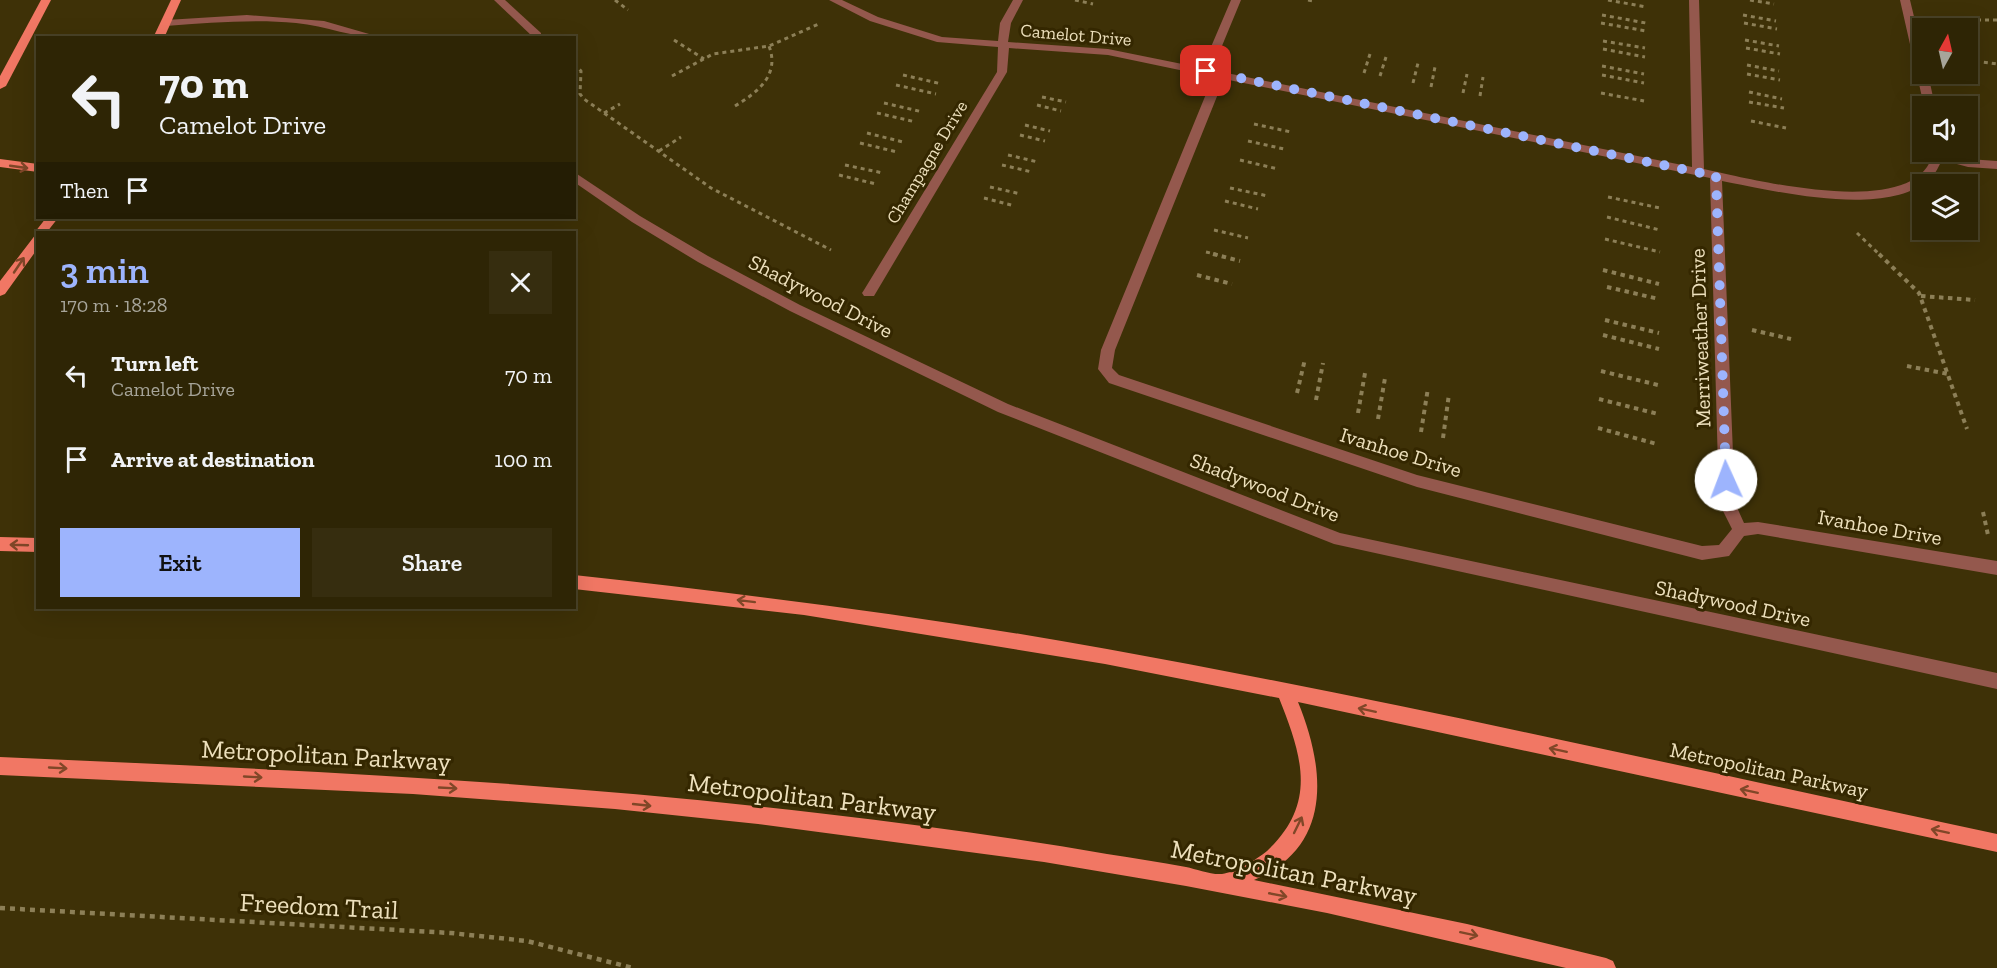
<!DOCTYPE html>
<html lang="en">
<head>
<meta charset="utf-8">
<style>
  :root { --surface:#2e2505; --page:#362d0f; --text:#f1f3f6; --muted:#a7a59a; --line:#494227; --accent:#9db4fd }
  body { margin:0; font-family:"Zilla Slab",serif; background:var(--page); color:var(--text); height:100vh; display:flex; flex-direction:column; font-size:22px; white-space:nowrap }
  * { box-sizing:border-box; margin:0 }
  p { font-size:20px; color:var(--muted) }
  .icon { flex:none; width:33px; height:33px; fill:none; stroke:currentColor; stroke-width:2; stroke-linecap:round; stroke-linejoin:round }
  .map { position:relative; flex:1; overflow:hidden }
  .details { position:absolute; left:36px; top:231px; width:540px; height:378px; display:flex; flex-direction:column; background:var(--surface); border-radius:0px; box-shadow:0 6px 24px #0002,0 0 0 2px var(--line) }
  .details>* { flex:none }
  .hud { position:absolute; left:36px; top:36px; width:540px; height:183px; border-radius:0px; box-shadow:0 6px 24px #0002,0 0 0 2px var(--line); background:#2e2505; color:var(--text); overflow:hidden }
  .needle { width:39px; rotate:8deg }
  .fabs { position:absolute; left:1912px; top:18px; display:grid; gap:12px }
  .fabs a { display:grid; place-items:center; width:66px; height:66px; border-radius:0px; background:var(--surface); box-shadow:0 6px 24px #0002,0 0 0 2px var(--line); font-size:30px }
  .pin { position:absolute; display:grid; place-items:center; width:51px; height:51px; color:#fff; margin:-26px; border-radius:12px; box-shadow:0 3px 9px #0006 }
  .me { position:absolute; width:66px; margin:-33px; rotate:358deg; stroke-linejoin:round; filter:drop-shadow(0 0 4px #0008) }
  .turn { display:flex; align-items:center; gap:21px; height:126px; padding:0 24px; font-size:27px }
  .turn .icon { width:78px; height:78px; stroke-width:2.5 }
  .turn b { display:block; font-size:42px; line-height:51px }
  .then { display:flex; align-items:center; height:57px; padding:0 24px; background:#0003; gap:12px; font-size:22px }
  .round { display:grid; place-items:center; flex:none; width:63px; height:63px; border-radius:0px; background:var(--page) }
  .headline { display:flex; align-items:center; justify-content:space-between; height:102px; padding:0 24px }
  h1 { font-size:36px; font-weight:600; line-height:45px; color:var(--accent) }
  .cta { display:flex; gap:12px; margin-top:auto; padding:12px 24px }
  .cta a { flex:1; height:69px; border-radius:0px; background:var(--accent); color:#111; font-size:24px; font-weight:600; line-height:69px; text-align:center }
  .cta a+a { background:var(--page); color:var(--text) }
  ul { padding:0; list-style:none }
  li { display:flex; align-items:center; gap:18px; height:84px; padding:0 24px }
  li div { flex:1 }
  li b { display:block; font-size:22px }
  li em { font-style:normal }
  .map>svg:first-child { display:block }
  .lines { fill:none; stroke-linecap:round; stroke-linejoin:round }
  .path-far2 { stroke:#8c7f57; stroke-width:3; stroke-dasharray:4 4; stroke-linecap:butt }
  .path-far1 { stroke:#8c7f57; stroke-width:4; stroke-dasharray:4.5 4.5; stroke-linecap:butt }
  .path { stroke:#8c7f57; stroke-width:4.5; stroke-dasharray:5 5; stroke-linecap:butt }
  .minor { fill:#94584d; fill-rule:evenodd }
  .major { fill:#f17764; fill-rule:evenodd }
  .oneway { stroke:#804728 }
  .route { stroke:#9db4fd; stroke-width:10; stroke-dasharray:0 18 }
  .labels { text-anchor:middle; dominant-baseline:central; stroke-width:6; stroke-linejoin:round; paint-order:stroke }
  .far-street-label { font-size:18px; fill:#ede0bc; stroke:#342700 }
  .street-label { font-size:21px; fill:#ede0bc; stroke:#342700 }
  .near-street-label { font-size:26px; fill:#ede0bc; stroke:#342700 }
</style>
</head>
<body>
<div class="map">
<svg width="1997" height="968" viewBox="0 0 1997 968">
  <rect width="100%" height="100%" fill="#3e3107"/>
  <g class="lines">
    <!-- path-far2 -->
    <g class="path-far2">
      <path d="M615,0L628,10"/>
      <path d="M1075,0L1093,4"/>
      <path d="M1308,0L1314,1"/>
      <path d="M1608,0L1646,7"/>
      <path d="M1750,0L1774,4"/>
      <path d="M1602,15L1646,23"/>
      <path d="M1743,15L1776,21"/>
      <path d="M1953,20H1997"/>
      <path d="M1601,23L1646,31"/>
      <path d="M1744,23L1777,29"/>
      <path d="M674,40L704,59"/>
      <path d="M1745,40L1779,46"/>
      <path d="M1603,41L1645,48"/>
      <path d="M1746,48L1780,54"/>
      <path d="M1603,49L1645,57"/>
      <path d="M1968,60L1997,64"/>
      <path d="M574,64L581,71L580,94L584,99L711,188L831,250"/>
      <path d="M1747,65L1779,71"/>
      <path d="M1602,66L1644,74"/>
      <path d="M1364,73L1370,54"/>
      <path d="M1747,74L1780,80"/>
      <path d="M903,75L942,84"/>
      <path d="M1602,75L1644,83"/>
      <path d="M672,76L713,54L769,46L821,23"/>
      <path d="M1380,76L1386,57"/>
      <path d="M1413,83L1418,63"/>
      <path d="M896,85L936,94"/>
      <path d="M1431,87L1435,67"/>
      <path d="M1749,92L1782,99"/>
      <path d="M1463,93L1467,74"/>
      <path d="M1601,93L1644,101"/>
      <path d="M1480,96L1483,77"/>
      <path d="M1042,97L1066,102"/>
      <path d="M1749,102L1784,108"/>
      <path d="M884,103L923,112"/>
      <path d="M1037,105L1061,111"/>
      <path d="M735,106C758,92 780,75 769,46"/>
      <path d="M604,113L620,104"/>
      <path d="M877,113L916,122"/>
      <path d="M1751,121L1786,128"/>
      <path d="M1254,124L1291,132"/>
      <path d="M1025,125L1050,131"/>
      <path d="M867,133L903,142"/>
      <path d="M1020,135L1045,141"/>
      <path d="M1248,141L1284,149"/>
      <path d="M860,143L897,152"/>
      <path d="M659,151L681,137"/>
      <path d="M1008,155L1038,162"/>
      <path d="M1240,160L1278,169"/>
      <path d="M845,165L883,173"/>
      <path d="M1002,165L1032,172"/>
      <path d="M839,175L876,184"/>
      <path d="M990,187L1021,194"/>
      <path d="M1230,188L1268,196"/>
      <path d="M1608,197L1660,208"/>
      <path d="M984,198L1015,206"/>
      <path d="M1225,201L1258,209"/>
      <path d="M1607,217L1660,230"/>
      <path d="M1214,230L1248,238"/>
      <path d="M1857,233L1880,255"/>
      <path d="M1605,239L1660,252"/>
      <path d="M1206,252L1219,255"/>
    </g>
    <!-- path-far1 -->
    <g class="path-far1">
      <path d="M1213,254L1240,261"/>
      <path d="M1879,254L1919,293L1967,429"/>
      <path d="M1603,270L1659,284"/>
      <path d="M1197,275L1232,284"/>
      <path d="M1607,287L1659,299"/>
      <path d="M1921,296L1975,300"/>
      <path d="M1605,320L1659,333"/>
      <path d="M1752,330L1791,339"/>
      <path d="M1603,335L1659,349"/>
      <path d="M1907,366L1948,374"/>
      <path d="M1601,371L1658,385"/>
      <path d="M1297,393L1305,359"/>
      <path d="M1599,399L1658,414"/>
      <path d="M1316,400L1323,363"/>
      <path d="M1358,413L1365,373"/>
      <path d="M1378,419L1385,378"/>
      <path d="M1598,428L1657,444"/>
      <path d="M1421,432L1428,388"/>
      <path d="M1443,438L1449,394"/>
      <path d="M1983,512L1988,535"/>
    </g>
    <!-- path -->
    <path class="path" d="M0,908L451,933L527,941L633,968"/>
    <!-- minor -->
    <g class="minor">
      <path d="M494,0H505L541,33V37H533Z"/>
      <path d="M829,0H842L878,17L942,37L998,41L1000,23L1013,0H1023L1011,23L1008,42L1108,49L1202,68L1231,0H1241L1212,70L1692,167L1689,0H1699L1704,169C1750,179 1920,223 1933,152H1945L1968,159L1997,161V169L1968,167L1942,160C1938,168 1934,177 1926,182C1881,217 1774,191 1722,181L1735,503L1744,523L1758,522L1997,561V575L1758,534L1744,536L1729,556L1702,560L1417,487L1109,383L1098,369L1101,350L1213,77L1108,55L1009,48L1007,72L874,296H864L862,293L864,290L997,72L998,47L937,42L870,21ZM1224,79L1710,178L1719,503L1732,529L1719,545L1702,546L1417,475L1119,375L1112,368L1115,350Z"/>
      <path d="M1900,0H1910L1923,54V74H1928L1935,106H1924Z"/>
      <path d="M247,15L324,21L383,38C354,38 326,26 296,23C253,19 209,23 166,26L161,23L166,20Z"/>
      <path d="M574,172L640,216L708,256L800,305L1008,404L1340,533L1997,673V689L1334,544L998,412L790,311L698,262L632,222L574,182Z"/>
    </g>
    <!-- major -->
    <g class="major">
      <path d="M41,0H51L6,86L0,89V76Z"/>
      <path d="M171,0H181L164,38H153Z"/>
      <path d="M0,159L38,164V172L0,167Z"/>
      <path d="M46,218H58L47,232H38V248L5,294L0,296V281L36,234L35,232Z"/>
      <path d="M0,537L38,538V552L0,551Z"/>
      <path d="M574,575C753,595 931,617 1107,649C1405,703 1701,771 1997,834V852L1298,702C1325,768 1334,846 1254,880L1467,924L1606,958L1613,961L1616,968H1566L1327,913L1186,886L1044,862L758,824L615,809L413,794L0,775V757C276,769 552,781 826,814C920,825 1014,838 1107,854C1133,858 1160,862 1186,867C1196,869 1211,875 1222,874C1236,872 1256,860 1267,851C1318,803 1302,756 1279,698L1105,664L804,615L574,589Z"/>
    </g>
  </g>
  <!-- one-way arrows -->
  <defs><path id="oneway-shaft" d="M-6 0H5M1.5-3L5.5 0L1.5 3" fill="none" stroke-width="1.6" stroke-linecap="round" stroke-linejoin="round" transform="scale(1.5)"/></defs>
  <g class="oneway">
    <use href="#oneway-shaft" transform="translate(19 167) rotate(8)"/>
    <use href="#oneway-shaft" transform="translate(19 265) rotate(-56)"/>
    <use href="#oneway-shaft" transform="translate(19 545) rotate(-178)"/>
    <use href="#oneway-shaft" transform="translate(746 601) rotate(-173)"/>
    <use href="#oneway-shaft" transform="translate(1367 710) rotate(-168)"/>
    <use href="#oneway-shaft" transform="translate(1558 750) rotate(-168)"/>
    <use href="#oneway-shaft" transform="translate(58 768) rotate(3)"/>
    <use href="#oneway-shaft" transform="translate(253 777) rotate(3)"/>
    <use href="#oneway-shaft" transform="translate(448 788) rotate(3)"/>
    <use href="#oneway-shaft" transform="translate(1749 791) rotate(-168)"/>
    <use href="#oneway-shaft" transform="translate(642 805) rotate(6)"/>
    <use href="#oneway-shaft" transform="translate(1298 825) rotate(-64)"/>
    <use href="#oneway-shaft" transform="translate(1940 831) rotate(-168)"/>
    <use href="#oneway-shaft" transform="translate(1278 895) rotate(11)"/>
    <use href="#oneway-shaft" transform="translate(1469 934) rotate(12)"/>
  </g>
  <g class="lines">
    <!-- route -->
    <path class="route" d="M1206,71L1716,176L1726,480"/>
  </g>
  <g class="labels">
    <!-- far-street labels -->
    <g class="far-street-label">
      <text transform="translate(1076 35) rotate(5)">Camelot Drive</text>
      <text transform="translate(927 162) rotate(-59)">Champagne Drive</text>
    </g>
    <!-- street labels -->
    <g class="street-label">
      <text transform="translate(821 296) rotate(27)">Shadywood Drive</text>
      <text transform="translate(1700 338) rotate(-92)">Merriweather Drive</text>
      <text transform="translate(1401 452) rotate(17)">Ivanhoe Drive</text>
      <text transform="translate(1265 487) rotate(21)">Shadywood Drive</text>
      <text transform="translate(1880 527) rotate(10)">Ivanhoe Drive</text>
      <text transform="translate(1733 603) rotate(12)">Shadywood Drive</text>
      <text transform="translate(1769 770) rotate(12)">Metropolitan Parkway</text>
    </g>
    <!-- near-street labels -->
    <g class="near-street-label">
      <text transform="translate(326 755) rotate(3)">Metropolitan Parkway</text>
      <text transform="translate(812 797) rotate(7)">Metropolitan Parkway</text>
      <text transform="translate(1294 872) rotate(11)">Metropolitan Parkway</text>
      <text transform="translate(319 906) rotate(3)">Freedom Trail</text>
    </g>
  </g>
</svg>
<div class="fabs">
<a><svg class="needle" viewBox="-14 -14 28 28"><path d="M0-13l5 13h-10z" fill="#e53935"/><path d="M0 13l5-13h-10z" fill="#a7a59a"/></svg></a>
<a><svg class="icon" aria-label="sound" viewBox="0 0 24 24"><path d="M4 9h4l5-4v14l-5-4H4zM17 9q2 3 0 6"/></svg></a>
<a><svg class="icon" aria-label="layers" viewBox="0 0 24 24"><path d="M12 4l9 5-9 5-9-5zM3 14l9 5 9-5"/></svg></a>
</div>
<div class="pin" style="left:1206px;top:71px;background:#d93025"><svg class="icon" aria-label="arrive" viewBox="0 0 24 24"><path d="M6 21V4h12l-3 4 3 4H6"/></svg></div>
<svg class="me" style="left:1726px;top:480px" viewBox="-20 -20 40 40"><circle r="19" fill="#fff"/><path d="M0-13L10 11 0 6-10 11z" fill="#9db4fd"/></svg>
<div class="hud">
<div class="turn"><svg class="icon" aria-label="left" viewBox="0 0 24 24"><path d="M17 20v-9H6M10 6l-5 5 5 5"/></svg><div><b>70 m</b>Camelot Drive</div></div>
<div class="then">Then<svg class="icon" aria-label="arrive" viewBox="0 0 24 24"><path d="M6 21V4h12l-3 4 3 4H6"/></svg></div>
</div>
<section class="details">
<div class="headline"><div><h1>3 min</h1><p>170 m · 18:28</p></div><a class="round"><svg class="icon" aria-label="close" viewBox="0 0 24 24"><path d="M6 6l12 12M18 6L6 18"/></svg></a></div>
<ul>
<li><svg class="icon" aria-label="left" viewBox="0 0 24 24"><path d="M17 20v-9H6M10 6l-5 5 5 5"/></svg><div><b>Turn left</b><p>Camelot Drive</p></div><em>70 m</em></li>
<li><svg class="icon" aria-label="arrive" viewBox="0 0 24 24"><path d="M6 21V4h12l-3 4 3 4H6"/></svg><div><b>Arrive at destination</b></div><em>100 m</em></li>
</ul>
<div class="cta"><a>Exit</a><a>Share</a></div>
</section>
</div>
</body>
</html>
